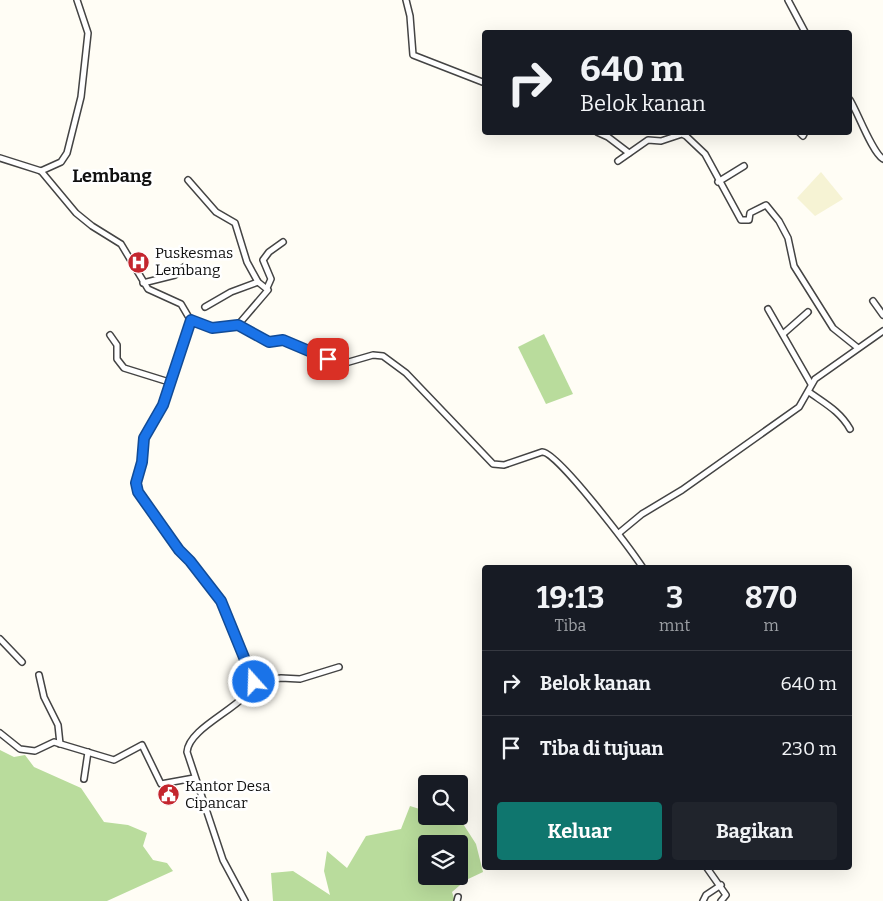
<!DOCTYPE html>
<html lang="id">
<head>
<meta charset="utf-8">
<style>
  :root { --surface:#171b24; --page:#20242c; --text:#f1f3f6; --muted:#9ea1a6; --line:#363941; --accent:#0f766e }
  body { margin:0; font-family:Bitter,serif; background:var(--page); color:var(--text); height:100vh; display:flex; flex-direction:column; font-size:19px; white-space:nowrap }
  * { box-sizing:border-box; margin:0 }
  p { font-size:16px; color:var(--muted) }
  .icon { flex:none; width:28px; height:28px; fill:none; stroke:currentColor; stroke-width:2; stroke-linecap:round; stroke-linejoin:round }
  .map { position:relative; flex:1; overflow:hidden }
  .drawer { position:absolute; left:482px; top:565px; width:370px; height:305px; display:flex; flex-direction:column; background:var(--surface); border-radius:5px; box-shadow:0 5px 20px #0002 }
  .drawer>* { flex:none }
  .top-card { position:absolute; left:482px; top:30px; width:370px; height:105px; border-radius:5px; box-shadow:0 5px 20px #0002; background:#171b24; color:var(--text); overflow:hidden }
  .fabs { position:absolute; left:418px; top:775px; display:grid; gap:10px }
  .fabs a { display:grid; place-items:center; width:50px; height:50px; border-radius:5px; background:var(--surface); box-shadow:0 5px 20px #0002; font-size:25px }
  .pin { position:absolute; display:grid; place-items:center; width:42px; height:42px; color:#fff; margin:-21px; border-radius:10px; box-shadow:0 2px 8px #0006 }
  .me { position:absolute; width:55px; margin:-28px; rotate:340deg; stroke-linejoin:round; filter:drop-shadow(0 0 4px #0008) }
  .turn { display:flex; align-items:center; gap:18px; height:105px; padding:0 15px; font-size:22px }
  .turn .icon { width:65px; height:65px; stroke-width:2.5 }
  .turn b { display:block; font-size:35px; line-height:42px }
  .eta { display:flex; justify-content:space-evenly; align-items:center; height:85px; text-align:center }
  .eta b { font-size:30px; font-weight:700; line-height:35px }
  .action { display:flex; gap:10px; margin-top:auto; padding:10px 15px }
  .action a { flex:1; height:58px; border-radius:5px; background:var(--accent); color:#fff; font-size:20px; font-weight:700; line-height:58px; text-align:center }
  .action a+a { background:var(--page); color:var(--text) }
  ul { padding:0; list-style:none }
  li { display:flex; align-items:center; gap:15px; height:65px; padding:0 15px; border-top:1px solid var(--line) }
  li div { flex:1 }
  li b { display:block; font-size:19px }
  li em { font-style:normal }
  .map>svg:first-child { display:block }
  .farmland { fill:#f6f3d4 }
  .forest { fill:#b9dc9c; fill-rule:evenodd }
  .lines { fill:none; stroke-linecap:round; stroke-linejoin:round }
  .street-casing { stroke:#444; stroke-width:8 }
  .street { stroke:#fff; stroke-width:5 }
  .route-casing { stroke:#114b97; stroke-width:12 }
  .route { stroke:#1a73e8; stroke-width:9 }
  .labels { text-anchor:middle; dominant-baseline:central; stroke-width:5; stroke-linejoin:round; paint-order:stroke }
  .poi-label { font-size:15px; fill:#111; stroke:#fff; text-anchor:start }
  .quarter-label { font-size:18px; font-weight:bold; fill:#111; stroke:#fff }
</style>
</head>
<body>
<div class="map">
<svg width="883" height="901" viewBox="0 0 883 901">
  <rect width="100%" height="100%" fill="#fffdf5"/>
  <!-- farmland -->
  <path class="farmland" d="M821,172L843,199L815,216L797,198Z"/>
  <!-- forest -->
  <g class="forest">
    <path d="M544,334L573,394L546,404L518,347Z"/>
    <path d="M0,750L14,757L25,755L34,767L81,788L104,822L128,825L147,833L143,846L153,860L167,863L173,871L107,901H0Z"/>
    <path d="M410,806L426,811V816H458L476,844L483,872L466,880L452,892L455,901H273L271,873L293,871L330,895L324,871L327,851L347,868L366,836L401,829ZM426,844H459V876H426Z"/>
  </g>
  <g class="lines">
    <defs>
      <g id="street">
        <path d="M406,0L410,16L413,55L485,83"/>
        <path d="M788,0L805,32"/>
        <path d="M850,100C858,113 872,152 883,159"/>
        <path d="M597,132L608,137L629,153"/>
        <path d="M799,132L803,136L805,132"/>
        <path d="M0,158L41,171L76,213L92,226L121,244L148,289L181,304L191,321L163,405L145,438L142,462L136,486L141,496L179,550L190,561L221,601L253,678C257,703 189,724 187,752L223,860L245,901"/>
        <path d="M618,161L648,140L661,141L682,134L686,136L705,154L741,220H749L750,213L766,205L779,221L788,238L794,266L833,328L858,348"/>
        <path d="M41,171L61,162L67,153L81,97L88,33L77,0"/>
        <path d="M188,180L216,212L235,223L247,262L258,282L268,290L238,325"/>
        <path d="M718,182L744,166"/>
        <path d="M143,283L175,275L184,267"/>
        <path d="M267,288L271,279L263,260L269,252L283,242"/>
        <path d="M873,301L883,315"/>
        <path d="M205,307L231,292L258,282"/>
        <path d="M768,309L811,384"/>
        <path d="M191,321L212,328L238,325L269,342H288L342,364L373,355L383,356L406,373L493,464L504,465L542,452C557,451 631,550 643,568"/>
        <path d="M783,334L808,312"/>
        <path d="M110,335L117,345V359L124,368L169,382"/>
        <path d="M809,392C824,403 840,411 850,429"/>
        <path d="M619,533L642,514L682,490L799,407L815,379L883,331"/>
        <path d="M0,639L22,662"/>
        <path d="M39,675L44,697L58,725L60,744"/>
        <path d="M254,682L281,678L300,679L339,667"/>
        <path d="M0,733L20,749L35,751L54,742L114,760L142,745L161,784L194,778"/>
        <path d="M84,779L88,752"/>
        <path d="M707,868L726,895L721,901"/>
        <path d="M457,901L458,897"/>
        <path d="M703,901L706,895L721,885"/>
      </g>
    </defs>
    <!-- street casing -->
    <use href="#street" class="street-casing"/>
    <!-- street -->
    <use href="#street" class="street"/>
  </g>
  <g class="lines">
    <defs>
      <path id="route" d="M254,682L221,601L190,561L179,550L138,492L136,483L142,462L144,438L163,405L191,320L212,328L238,325L269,342L283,340L328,359"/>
    </defs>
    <!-- route casing -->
    <use href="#route" class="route-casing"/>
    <!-- route -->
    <use href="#route" class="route"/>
  </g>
  <!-- icons -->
  <defs>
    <symbol id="hospital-disc" viewBox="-11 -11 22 22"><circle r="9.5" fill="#c4262e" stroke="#fff"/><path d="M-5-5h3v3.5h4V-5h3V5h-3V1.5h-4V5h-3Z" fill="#fff"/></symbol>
    <symbol id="civic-disc" viewBox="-11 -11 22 22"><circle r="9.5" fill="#c4262e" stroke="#fff"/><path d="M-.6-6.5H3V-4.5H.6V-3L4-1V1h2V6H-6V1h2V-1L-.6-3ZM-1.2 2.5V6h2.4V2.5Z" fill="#fff"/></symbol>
  </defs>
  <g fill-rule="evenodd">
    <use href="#hospital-disc" x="126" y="250" width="25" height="25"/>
    <use href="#civic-disc" x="156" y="782" width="25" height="25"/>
  </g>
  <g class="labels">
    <!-- poi labels -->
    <g class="poi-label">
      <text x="155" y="253">Puskesmas<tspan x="155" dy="17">Lembang</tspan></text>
      <text x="185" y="786">Kantor Desa<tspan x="185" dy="17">Cipancar</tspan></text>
    </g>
    <!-- quarter labels -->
    <g class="quarter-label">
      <text x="112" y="176">Lembang</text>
    </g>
  </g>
</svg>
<div class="fabs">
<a><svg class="icon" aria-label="search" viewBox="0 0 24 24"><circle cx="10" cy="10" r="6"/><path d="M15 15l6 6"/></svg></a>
<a><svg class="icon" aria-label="layers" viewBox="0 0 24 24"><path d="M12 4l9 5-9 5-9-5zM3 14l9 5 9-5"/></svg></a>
</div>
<div class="pin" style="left:328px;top:359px;background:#d93025"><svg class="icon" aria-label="arrive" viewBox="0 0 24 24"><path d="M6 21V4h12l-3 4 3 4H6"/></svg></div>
<svg class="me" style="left:254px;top:682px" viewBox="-20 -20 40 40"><circle r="17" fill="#1a73e8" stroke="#fff" stroke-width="3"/><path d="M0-11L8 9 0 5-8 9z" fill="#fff"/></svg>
<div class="top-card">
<div class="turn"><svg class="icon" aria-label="right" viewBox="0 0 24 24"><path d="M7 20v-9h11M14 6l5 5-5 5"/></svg><div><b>640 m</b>Belok kanan</div></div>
</div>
<section class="drawer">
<div class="eta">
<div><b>19:13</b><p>Tiba</p></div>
<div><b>3</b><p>mnt</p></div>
<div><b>870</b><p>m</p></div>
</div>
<ul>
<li><svg class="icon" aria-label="right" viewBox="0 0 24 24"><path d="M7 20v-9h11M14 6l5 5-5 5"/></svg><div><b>Belok kanan</b></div><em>640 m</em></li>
<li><svg class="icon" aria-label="arrive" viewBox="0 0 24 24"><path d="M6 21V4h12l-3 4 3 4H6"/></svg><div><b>Tiba di tujuan</b></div><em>230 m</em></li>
</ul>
<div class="action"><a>Keluar</a><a>Bagikan</a></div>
</section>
</div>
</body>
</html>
